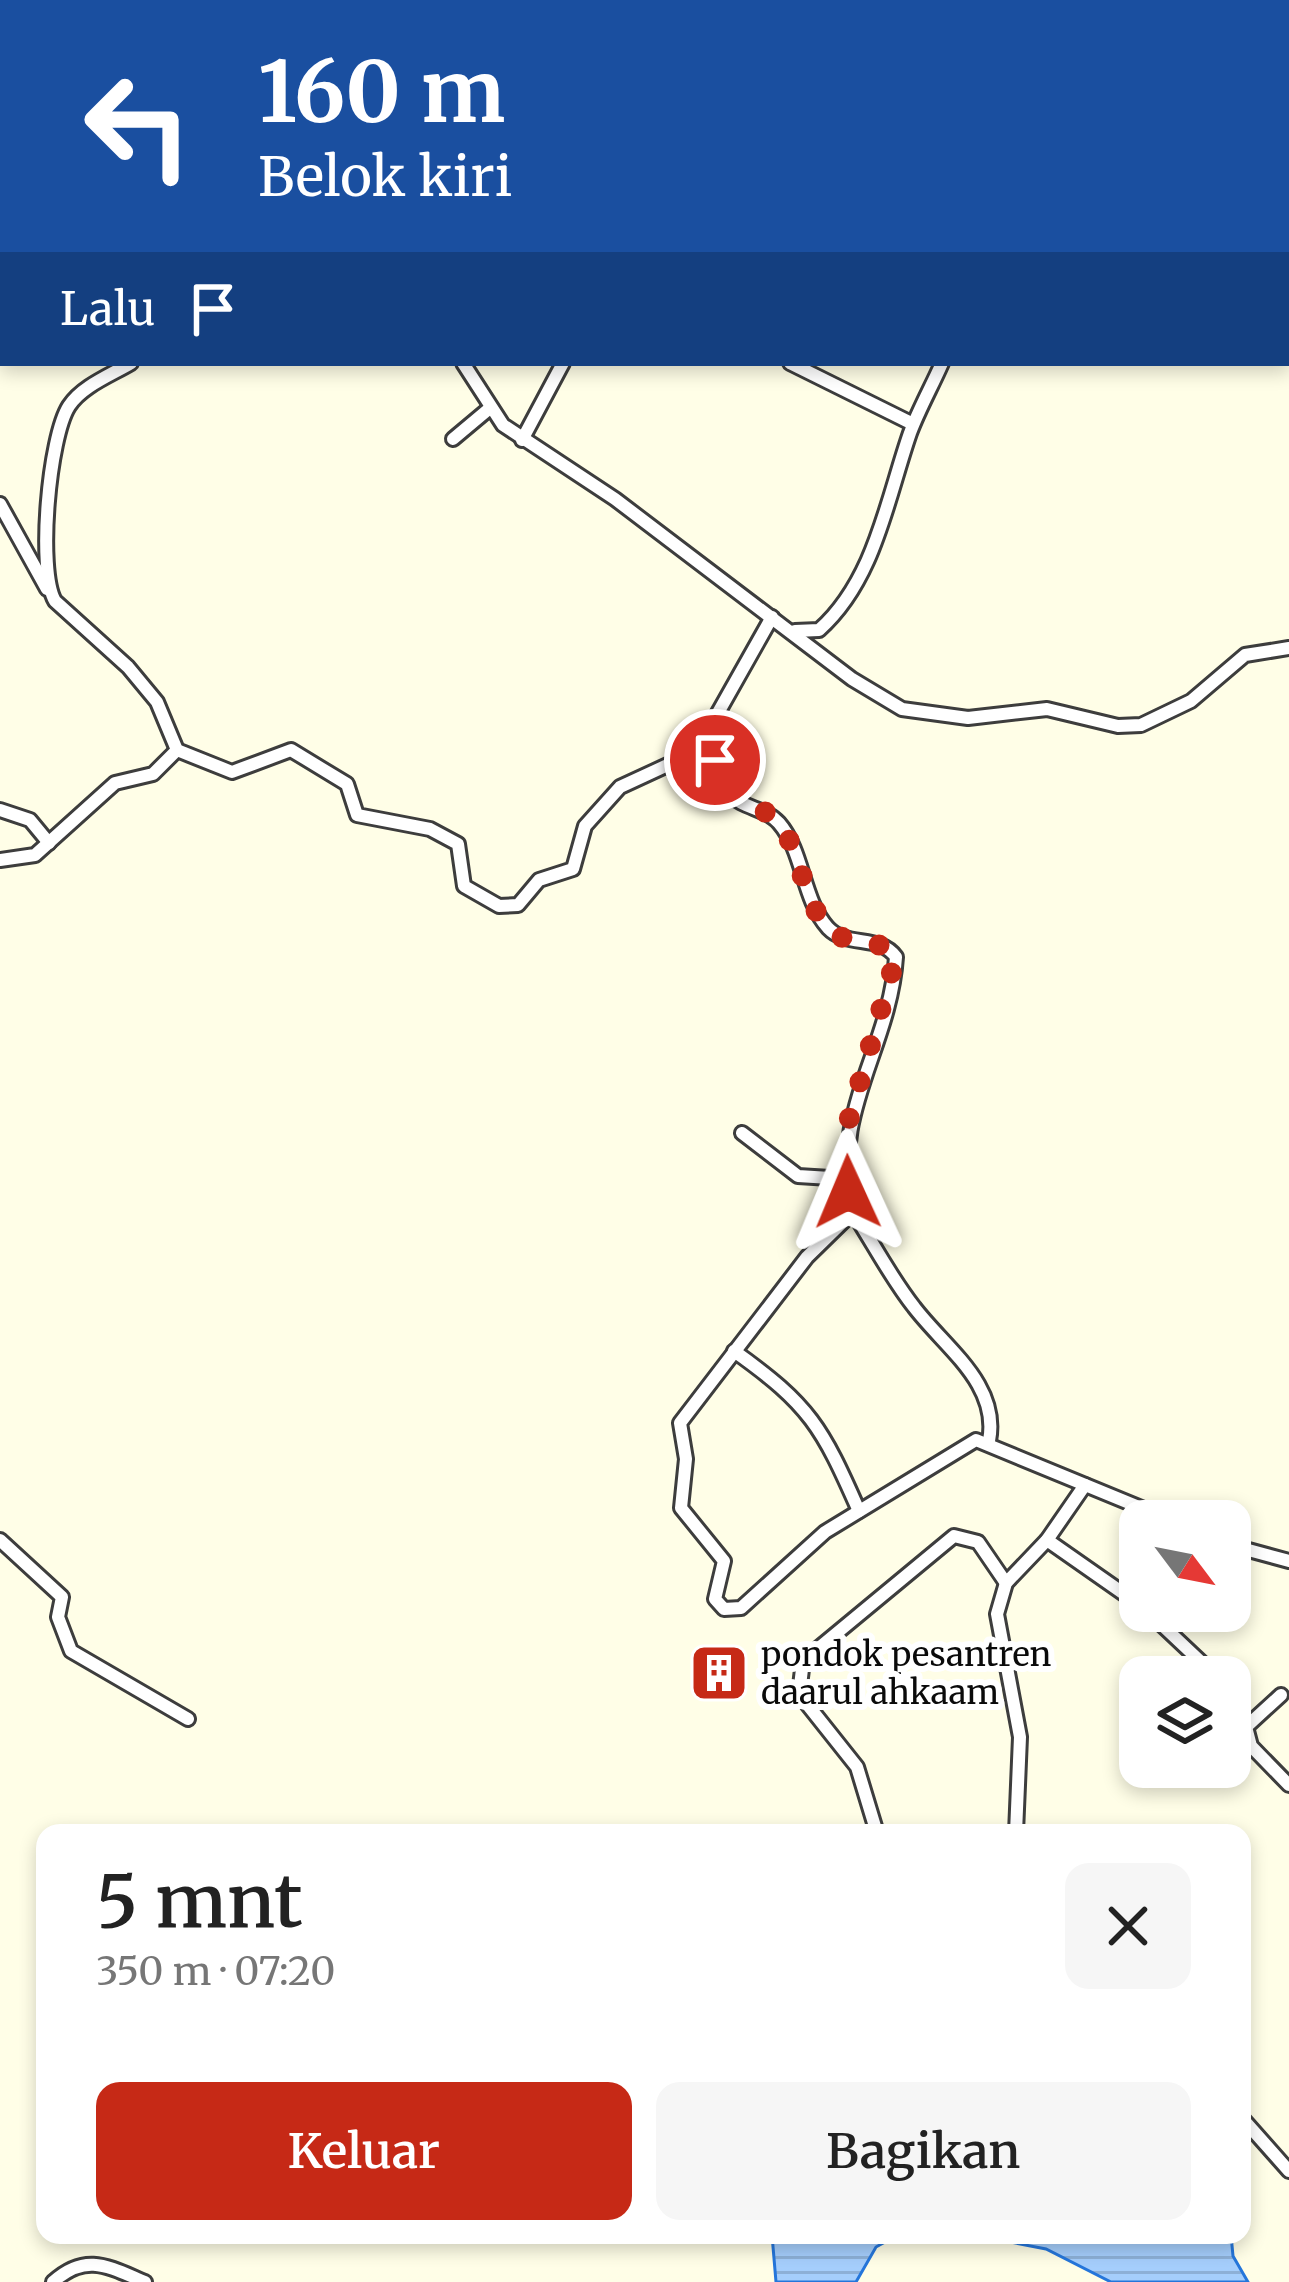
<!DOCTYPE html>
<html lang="id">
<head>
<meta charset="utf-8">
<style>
  :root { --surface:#fff; --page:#f6f6f6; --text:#222; --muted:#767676; --accent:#c62916 }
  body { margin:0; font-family:Merriweather,serif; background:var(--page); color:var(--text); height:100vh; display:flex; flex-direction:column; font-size:45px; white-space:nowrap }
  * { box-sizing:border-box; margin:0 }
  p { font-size:39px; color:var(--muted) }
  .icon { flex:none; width:66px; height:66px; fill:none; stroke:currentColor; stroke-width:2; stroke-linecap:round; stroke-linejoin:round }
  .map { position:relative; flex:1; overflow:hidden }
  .side { position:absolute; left:36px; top:1824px; width:1215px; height:420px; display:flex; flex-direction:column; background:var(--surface); border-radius:24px; box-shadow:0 6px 18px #0003 }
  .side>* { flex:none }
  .top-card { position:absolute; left:0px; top:0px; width:1290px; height:366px; box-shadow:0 6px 18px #0003; background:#1a4fa0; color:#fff; overflow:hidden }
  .needle { width:78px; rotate:122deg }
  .controls { position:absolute; left:1119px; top:1500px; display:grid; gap:24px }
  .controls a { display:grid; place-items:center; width:132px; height:132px; border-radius:24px; background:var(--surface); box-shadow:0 6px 18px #0003; font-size:60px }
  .pin { position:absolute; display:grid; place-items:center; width:102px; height:102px; color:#fff; margin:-51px; border:6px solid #fff; border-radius:50%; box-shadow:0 3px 12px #0007 }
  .me { position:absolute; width:132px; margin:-66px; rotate:359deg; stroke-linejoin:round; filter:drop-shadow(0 0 9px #0008) }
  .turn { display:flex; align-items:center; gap:42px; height:252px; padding:0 60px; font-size:54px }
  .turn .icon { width:156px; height:156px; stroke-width:2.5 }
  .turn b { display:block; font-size:84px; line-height:102px }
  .then { display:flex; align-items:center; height:114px; padding:0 60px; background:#0003; gap:24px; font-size:45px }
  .round { display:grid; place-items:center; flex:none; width:126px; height:126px; border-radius:24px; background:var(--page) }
  .headline { display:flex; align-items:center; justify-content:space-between; height:204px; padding:0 60px }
  h1 { font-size:72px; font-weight:600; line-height:90px }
  .primary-button { display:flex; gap:24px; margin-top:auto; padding:24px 60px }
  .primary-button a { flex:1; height:138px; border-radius:24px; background:var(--accent); color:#fff; font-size:48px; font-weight:600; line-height:138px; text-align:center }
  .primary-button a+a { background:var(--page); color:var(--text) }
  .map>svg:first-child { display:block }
  .water { fill:url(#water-rules); stroke:#2576db; stroke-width:3 }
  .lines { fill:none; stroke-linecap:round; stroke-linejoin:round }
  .minor-casing { stroke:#3d3d3d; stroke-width:18 }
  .minor { stroke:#fff; stroke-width:12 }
  .route { stroke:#c62916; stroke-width:21; stroke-dasharray:0 37.8 }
  .labels { text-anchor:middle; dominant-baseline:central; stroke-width:12; stroke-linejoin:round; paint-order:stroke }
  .poi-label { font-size:33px; fill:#0a0a0a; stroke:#fff; text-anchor:start }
</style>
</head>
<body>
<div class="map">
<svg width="1289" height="2282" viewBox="0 0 1289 2282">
  <defs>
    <pattern id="water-rules" width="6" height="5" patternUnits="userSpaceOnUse" patternTransform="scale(3)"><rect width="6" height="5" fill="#a5cefc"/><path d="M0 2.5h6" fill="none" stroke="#8db0d7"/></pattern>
  </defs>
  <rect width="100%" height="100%" fill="#fffee7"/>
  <!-- water -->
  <g class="water">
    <path d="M772,2235H898L876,2247L856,2282H776Z"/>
    <path d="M974,2235H1231L1233,2256L1248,2282H1111L1046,2249Z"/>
  </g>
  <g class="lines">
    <defs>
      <g id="minor">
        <path d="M282,0L289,3"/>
        <path d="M131,363C111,375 82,386 69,406C49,437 37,570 55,601L128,667L157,702L177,750L232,772L291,750L347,784L357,815L430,829L458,844L464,886L499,906L518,905L539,880L573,869L585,826L620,787L687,756L701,743L772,617"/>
        <path d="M463,363L503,425L615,499L852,679L902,709L968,718L1047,709L1118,726L1141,725L1191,701L1245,655L1289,648"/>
        <path d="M790,363L913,424"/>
        <path d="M453,439L490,408"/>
        <path d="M522,440L563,363"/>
        <path d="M0,504L47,589"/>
        <path d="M795,631L819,630C875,580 887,499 910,433C919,409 932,386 942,363"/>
        <path d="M706,734L729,794C744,809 766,808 779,823C804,852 802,899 828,928C847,948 880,934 896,957C890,1050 829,1112 853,1212L807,1257L680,1423L686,1459L681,1508L724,1561L715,1599L724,1609L741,1608L825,1532L976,1440L1173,1521"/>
        <path d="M0,810L30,820L49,843"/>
        <path d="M0,860L35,855L115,783L153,774L177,750"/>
        <path d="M742,1133L798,1176L846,1179"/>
        <path d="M853,1212C873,1243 891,1278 914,1307C945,1348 1000,1384 989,1441"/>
        <path d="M734,1351C810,1405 822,1427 859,1511"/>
        <path d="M0,1540L62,1597L58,1617L71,1651L188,1719"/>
        <path d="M1047,1540L1140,1605"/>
        <path d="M1230,1545L1289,1561"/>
        <path d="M1147,1611L1217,1677"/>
        <path d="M1230,1692L1240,1704L1251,1746L1289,1785"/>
        <path d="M1246,1727L1281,1695"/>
        <path d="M877,1833L857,1767L799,1694L803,1661L954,1536L978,1542L1006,1583"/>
        <path d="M1016,1833L1020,1737L997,1614L1006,1583L1047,1540L1085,1485"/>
        <path d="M1242,2118L1289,2171"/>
        <path d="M53,2282C86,2252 109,2267 145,2282"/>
      </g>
    </defs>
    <!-- minor casing -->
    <use href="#minor" class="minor-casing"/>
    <!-- minor -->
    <use href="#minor" class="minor"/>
  </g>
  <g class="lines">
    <!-- route -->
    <path class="route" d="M715,760C739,823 761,795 783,829C802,858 804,905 830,930C849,948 881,935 896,957L848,1123V1192"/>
  </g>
  <!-- icons -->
  <defs>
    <symbol id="building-square" viewBox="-11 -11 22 22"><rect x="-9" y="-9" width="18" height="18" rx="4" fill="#c62916" stroke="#fff"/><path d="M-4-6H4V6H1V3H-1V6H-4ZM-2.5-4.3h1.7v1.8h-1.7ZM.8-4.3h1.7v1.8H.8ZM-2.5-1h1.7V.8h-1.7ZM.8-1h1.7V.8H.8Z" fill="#fff"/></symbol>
  </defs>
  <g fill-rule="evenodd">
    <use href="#building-square" x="686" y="1640" width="66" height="66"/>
  </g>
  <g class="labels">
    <!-- poi labels -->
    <g class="poi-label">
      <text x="761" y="1654">pondok pesantren<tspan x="761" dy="38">daarul ahkaam</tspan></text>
    </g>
  </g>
</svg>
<div class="controls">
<a><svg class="needle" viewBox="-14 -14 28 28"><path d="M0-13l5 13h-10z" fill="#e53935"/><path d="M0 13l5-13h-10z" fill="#767676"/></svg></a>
<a><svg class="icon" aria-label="layers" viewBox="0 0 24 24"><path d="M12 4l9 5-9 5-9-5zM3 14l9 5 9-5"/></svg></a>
</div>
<div class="pin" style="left:715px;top:760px;background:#d93025"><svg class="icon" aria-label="arrive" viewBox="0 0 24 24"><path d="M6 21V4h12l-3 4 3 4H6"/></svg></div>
<svg class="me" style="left:848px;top:1192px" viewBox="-20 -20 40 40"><path d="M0-17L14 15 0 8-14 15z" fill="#c62916" stroke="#fff" stroke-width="4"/></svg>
<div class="top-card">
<div class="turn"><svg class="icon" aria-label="left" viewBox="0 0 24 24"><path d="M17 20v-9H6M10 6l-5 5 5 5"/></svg><div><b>160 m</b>Belok kiri</div></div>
<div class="then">Lalu<svg class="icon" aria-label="arrive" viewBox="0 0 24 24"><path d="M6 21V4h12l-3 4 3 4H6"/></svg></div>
</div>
<section class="side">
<div class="headline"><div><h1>5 mnt</h1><p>350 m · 07:20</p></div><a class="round"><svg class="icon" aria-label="close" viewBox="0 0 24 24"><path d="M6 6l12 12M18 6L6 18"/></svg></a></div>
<div class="primary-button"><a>Keluar</a><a>Bagikan</a></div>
</section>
</div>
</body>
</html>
